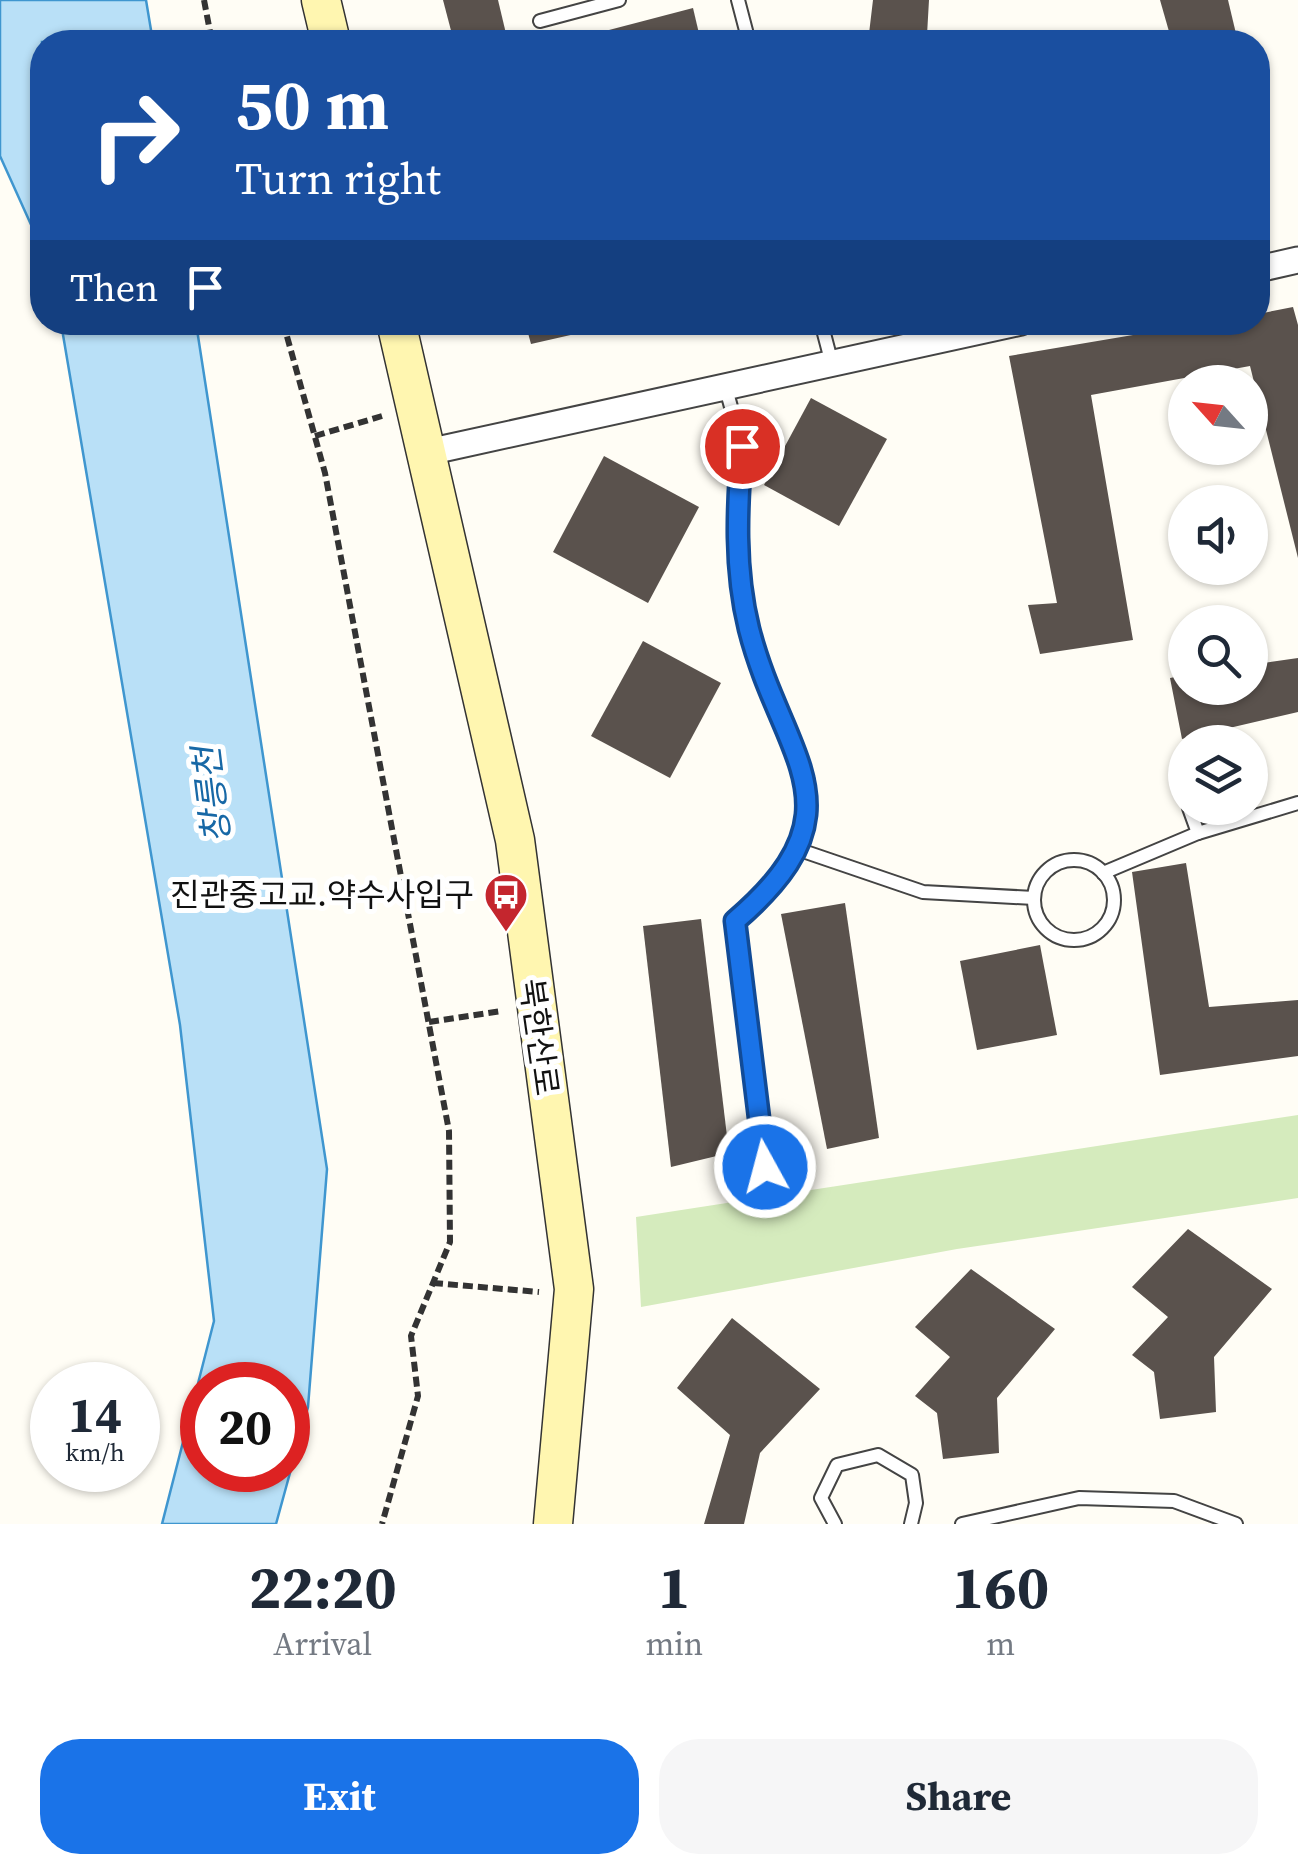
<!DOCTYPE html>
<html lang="en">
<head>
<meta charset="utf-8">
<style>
  :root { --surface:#fff; --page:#f6f6f7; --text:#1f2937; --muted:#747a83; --accent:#1a73e8 }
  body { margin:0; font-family:"Source Serif 4","Noto Sans KR",serif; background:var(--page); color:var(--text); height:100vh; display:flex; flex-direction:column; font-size:38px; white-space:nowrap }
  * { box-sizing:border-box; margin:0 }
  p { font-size:32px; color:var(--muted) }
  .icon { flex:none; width:55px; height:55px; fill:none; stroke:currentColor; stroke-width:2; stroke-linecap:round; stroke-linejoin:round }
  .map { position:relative; height:1524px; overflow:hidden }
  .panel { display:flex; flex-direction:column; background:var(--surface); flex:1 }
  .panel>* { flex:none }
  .top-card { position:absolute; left:30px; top:30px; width:1240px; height:305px; border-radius:40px; box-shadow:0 2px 8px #0004; background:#1a4fa0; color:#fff; overflow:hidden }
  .needle { width:65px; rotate:297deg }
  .tools { position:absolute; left:1168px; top:365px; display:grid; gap:20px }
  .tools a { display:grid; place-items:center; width:100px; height:100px; border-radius:50%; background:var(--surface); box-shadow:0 2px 8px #0004; font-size:50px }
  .speed { position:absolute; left:30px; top:1362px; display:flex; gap:20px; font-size:50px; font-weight:700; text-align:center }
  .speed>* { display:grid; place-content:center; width:130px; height:130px; border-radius:50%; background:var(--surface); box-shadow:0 2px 8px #0004; line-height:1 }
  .speed small { font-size:25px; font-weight:400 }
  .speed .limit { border:15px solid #d22; background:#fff; color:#111 }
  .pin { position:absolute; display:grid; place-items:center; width:85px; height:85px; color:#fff; margin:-42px; border:5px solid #fff; border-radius:50%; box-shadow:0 2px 10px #0007 }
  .me { position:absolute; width:110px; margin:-55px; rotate:353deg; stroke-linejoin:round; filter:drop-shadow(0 0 8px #0008) }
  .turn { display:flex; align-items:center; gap:35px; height:210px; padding:0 40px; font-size:45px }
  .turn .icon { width:130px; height:130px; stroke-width:2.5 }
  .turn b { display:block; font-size:70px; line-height:85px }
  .then { display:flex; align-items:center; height:95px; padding:0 40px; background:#0003; gap:20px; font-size:38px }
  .eta { display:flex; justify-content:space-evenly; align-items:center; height:170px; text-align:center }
  .eta b { font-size:60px; font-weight:700; line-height:70px }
  .action { display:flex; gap:20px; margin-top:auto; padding:20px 40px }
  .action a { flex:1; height:115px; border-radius:40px; background:var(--accent); color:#fff; font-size:40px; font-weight:700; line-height:115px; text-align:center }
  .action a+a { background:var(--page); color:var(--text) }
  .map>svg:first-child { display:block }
  .green { fill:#d5ebbd }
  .water { fill:#b9e0f7; stroke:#3f96cf; stroke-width:2.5; fill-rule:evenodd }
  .building { fill:#5a524d }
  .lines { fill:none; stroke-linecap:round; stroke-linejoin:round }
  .lane-casing { stroke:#444; stroke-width:16 }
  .street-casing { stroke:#444; stroke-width:29 }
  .secondary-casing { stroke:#333; stroke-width:41 }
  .path { stroke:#333; stroke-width:6; stroke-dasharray:10 5; stroke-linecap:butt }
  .lane { stroke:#fff; stroke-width:12 }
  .street { stroke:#fff; stroke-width:25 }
  .secondary { stroke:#fff6b0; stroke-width:38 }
  .route-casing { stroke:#114b97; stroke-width:25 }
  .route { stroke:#1a73e8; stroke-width:18 }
  .labels { text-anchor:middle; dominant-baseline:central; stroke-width:10; stroke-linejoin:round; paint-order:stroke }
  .poi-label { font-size:32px; fill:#111; stroke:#fff; text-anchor:end }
  .street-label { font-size:32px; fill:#111; stroke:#fff }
  .water-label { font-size:35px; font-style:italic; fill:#1768a6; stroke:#fff }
</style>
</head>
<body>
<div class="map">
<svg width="1298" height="1524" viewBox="0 0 1298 1524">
  <rect width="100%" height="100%" fill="#fffdf5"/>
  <!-- green -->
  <path class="green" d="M1298,1115V1198L957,1249L641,1307L636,1217Z"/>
  <!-- water -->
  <g class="water">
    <path d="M0,0H146L153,42H42V249L0,156Z"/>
    <path d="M61,323H196L327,1169L308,1407L276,1524H162L214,1321L180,1025ZM202,1385H288V1470H202Z"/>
  </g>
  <!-- building -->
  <g class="building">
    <path d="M443,0H498L508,42H454Z"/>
    <path d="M873,0H929L927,35L932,42H868Z"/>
    <path d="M1160,0H1228L1238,42H1172Z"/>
    <path d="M693,8L701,42H567V41Z"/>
    <path d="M1293,307L1298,325V558L1250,366L1091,395L1133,640L1040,654L1028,605L1057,603L1009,356L1210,322H1258V314Z"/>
    <path d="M525,322H619V324L531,344Z"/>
    <path d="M811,398L887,439L839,526L764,485Z"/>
    <path d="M604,456L699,507L648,603L553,552Z"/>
    <path d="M643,641L721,683L670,778L591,736Z"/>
    <path d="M1298,658V712L1182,739L1170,678L1185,675V688H1250V665Z"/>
    <path d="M1186,863L1209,1007L1298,1000V1056L1160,1075L1132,872Z"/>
    <path d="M845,903L879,1138L827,1149L781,914Z"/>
    <path d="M701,919L729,1153L671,1167L643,926Z"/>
    <path d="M1040,945L1057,1035L977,1050L960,961Z"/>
    <path d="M1188,1229L1272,1289L1214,1357L1216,1412L1160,1419L1154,1372L1132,1355L1168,1317L1132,1287Z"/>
    <path d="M971,1269L1055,1329L997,1398L999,1453L943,1459L937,1413L915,1396L950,1357L915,1327Z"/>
    <path d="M732,1318L820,1389L760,1453L744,1524H704L730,1435L677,1388Z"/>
  </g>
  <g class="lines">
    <defs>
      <g id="lane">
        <path d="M738,0L749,42"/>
        <path d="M540,21L619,0"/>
        <path d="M821,322L832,364"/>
        <path d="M726,389L742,446L737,501L740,569L748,624L760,671L808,781L800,850L773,889L735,921L765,1167"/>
        <path d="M1178,774L1185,794"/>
        <path d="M1189,808L1198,833"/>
        <path d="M800,850L923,892L1034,898"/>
        <circle cx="1074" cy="900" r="40"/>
        <path d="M1103,873L1198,833L1298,803"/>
        <path d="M835,1524L821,1498L837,1465L878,1455L912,1475L916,1503L911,1524"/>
        <path d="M962,1524L1079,1498L1174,1501L1236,1524"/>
      </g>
      <g id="street">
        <path d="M1258,269L1298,260"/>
        <path d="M428,452L1021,322"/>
      </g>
      <g id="secondary">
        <path d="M321,0L331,42"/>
        <path d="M396,322L515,840L574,1289L553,1524"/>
      </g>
    </defs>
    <!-- lane casing -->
    <use href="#lane" class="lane-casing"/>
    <!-- street casing -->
    <use href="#street" class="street-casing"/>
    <!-- secondary casing -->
    <use href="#secondary" class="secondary-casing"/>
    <!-- path -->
    <g class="path">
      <path d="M204,0L212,42"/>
      <path d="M283,322L325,473L449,1131L450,1242L411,1336L418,1396L382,1524"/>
      <path d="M315,436L382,416"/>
      <path d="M429,1022L502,1011"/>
      <path d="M433,1283L539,1292"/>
    </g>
    <!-- lane -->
    <use href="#lane" class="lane"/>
    <!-- street -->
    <use href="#street" class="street"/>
    <!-- secondary -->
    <use href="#secondary" class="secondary"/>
  </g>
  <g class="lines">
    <defs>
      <path id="route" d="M742,446C737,507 734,569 749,629C782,759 867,808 735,921L765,1167"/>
    </defs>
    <!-- route casing -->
    <use href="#route" class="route-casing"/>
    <!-- route -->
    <use href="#route" class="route"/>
  </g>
  <!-- icons -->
  <defs>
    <symbol id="bus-pin" viewBox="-11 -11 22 30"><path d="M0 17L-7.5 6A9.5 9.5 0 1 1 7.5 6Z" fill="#c4262e" stroke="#fff"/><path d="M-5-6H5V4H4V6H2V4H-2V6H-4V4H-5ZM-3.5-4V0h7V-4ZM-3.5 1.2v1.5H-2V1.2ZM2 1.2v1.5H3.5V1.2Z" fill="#fff"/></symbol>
  </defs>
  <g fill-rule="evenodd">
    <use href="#bus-pin" x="481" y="870" width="50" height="68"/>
  </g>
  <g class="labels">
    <!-- poi labels -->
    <g class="poi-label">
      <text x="474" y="895">진관중고교.약수사입구</text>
    </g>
    <!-- street labels -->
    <g class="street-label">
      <text transform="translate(539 1037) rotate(82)">북한산로</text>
    </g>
    <!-- water labels -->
    <g class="water-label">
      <text transform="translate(212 795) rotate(-97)">창릉천</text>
    </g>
  </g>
</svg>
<div class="tools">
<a><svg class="needle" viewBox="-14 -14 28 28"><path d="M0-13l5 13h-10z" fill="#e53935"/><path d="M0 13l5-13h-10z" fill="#747a83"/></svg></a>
<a><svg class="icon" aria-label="sound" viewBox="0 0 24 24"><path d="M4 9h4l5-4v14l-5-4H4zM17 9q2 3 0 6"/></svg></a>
<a><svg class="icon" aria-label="search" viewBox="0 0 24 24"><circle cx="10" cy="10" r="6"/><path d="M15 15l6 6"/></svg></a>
<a><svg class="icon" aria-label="layers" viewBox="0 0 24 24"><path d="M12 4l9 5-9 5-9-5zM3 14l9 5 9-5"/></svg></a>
</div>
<div class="speed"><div>14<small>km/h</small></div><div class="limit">20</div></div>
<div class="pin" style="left:742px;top:446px;background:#d93025"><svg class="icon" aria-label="arrive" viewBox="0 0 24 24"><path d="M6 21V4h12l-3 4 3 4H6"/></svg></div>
<svg class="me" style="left:765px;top:1167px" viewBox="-20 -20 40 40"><circle r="17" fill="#1a73e8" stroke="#fff" stroke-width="3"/><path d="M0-11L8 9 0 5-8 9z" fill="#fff"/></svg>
<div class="top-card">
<div class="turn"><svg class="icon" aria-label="right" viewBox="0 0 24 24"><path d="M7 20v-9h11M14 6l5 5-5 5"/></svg><div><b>50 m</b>Turn right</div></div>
<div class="then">Then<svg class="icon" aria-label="arrive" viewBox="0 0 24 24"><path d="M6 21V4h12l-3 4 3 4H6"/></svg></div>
</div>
</div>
<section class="panel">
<div class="eta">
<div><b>22:20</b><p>Arrival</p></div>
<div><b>1</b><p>min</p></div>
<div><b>160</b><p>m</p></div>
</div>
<div class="action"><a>Exit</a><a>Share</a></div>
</section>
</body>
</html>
